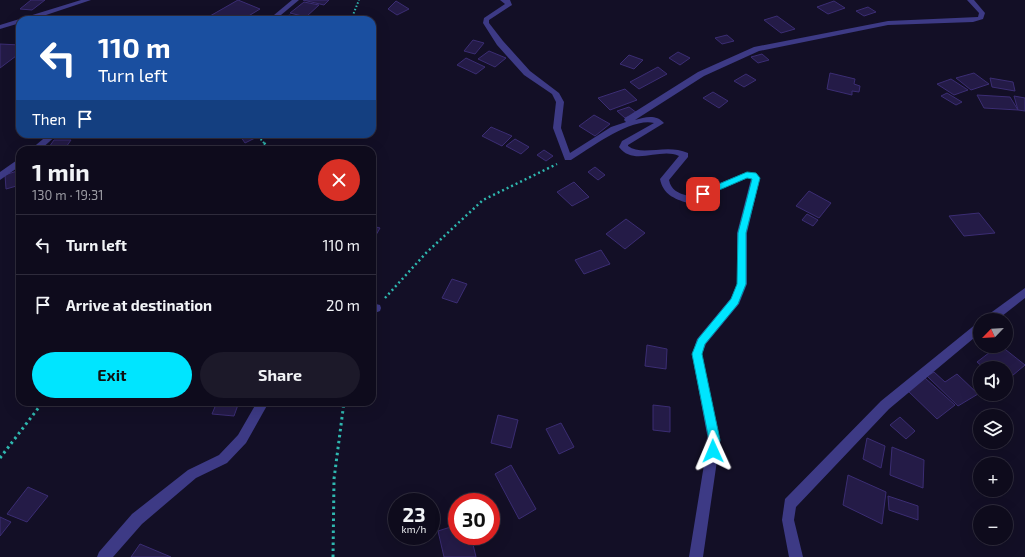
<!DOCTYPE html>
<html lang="en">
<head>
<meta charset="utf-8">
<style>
  :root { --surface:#0e0b1c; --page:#1c1929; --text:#f1f3f6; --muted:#9b9ba3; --line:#2e2b3b; --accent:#00e5ff }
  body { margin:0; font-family:"Exo 2",sans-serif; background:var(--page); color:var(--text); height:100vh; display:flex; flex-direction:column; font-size:15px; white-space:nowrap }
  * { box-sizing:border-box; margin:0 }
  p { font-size:13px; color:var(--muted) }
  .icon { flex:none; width:22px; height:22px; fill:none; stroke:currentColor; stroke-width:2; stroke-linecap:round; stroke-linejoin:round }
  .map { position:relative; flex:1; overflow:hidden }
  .panel { position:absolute; left:16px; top:146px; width:360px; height:260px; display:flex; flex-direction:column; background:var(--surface); border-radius:12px; box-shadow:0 4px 16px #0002,0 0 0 1px var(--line) }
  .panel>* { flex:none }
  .guide { position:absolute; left:16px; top:16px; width:360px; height:122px; border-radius:12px; box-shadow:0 4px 16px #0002,0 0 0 1px var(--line); background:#1a4fa0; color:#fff; overflow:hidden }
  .needle { width:26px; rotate:245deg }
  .fabs { position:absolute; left:973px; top:313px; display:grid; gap:8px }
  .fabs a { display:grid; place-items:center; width:40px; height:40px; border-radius:50%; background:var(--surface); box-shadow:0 4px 16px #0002,0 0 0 1px var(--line); font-size:20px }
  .speed { position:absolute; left:388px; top:493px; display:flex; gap:8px; font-size:20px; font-weight:700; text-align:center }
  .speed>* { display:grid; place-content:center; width:52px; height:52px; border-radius:50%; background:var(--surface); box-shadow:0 4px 16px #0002,0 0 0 1px var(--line); line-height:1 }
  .speed small { font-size:10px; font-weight:400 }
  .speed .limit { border:6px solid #d22; background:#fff; color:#111 }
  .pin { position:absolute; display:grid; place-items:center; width:34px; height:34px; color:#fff; margin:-17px; border-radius:8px; box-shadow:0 2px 6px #0006 }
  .me { position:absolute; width:44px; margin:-22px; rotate:359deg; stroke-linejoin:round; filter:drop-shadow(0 0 3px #0008) }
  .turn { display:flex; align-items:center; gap:14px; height:84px; padding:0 16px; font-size:18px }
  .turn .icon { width:52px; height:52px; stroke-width:2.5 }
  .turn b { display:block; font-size:28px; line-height:34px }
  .then { display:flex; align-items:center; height:38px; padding:0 16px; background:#0003; gap:8px; font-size:15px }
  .round { display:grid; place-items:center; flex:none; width:42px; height:42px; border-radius:21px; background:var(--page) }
  .headline { display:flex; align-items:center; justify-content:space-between; height:68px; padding:0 16px }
  h1 { font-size:24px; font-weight:700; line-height:30px }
  .button { display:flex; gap:8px; margin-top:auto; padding:8px 16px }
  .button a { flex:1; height:46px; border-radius:24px; background:var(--accent); color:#111; font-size:16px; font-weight:700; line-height:46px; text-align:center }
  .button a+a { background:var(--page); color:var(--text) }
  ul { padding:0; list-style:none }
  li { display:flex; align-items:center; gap:12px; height:60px; padding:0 16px; border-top:1px solid var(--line) }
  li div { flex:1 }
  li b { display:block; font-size:15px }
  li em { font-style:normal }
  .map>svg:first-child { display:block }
  .building { fill:#241b47; stroke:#3b2d73 }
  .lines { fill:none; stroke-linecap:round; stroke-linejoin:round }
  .path-far2 { stroke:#2fb8b0; stroke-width:2; stroke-dasharray:1.5 2; stroke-linecap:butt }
  .path-far1 { stroke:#2fb8b0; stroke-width:2.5; stroke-dasharray:2 3; stroke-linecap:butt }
  .path { stroke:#2fb8b0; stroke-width:3; stroke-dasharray:2.5 3.5; stroke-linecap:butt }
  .street { fill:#3d3a85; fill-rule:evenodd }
  .route { fill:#00e5ff; stroke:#0095a6 }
</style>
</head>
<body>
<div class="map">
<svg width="1025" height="557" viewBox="0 0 1025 557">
  <rect width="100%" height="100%" fill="#130f26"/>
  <!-- building -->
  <g class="building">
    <path d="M31,0H45L32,10L20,9Z"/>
    <path d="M238,0L260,9L242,20H203Z"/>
    <path d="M303,0H329L324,5Z"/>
    <path d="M396,1L409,9L397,15L388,9Z"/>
    <path d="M834,1L845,8L828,14L817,7Z"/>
    <path d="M304,2L319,5L306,17L290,13Z"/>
    <path d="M868,7L876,12L864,16L856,11Z"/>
    <path d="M289,15L307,19L283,20Z"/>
    <path d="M777,16L795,29L781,33L764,20Z"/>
    <path d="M727,35L734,41L722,44L715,38Z"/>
    <path d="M473,40L484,43L475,54L464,51Z"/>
    <path d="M0,44L20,45V53L0,68Z"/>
    <path d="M489,51L506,58L495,67L478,59Z"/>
    <path d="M678,52L690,58L680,65L669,58Z"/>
    <path d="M762,54L769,60L758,63L751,57Z"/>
    <path d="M629,55L643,60L634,69L620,64Z"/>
    <path d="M466,58L485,67L476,74L457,65Z"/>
    <path d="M658,67L667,74L639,89L630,82Z"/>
    <path d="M830,73L855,79L854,84L860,86L859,92L852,91V95L827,89Z"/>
    <path d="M974,73L989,84L971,90L956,78Z"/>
    <path d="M746,74L756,80L744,87L734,81Z"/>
    <path d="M990,78L1013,82L1015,91L992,87Z"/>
    <path d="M951,79L968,90L954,95L937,84Z"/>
    <path d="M625,89L637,100L610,110L598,98Z"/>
    <path d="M713,92L728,101L719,108L703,98Z"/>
    <path d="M947,93L962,102L956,105L941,96Z"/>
    <path d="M977,95L1010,97L1018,110L984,108Z"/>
    <path d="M1014,96L1025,98V111L1018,110Z"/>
    <path d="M629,107L637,113L625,118L617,111Z"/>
    <path d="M594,115L610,124L595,136L579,126Z"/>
    <path d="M491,127L512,136L502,146L482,136Z"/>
    <path d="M239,134H252L255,138L245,143Z"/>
    <path d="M515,139L529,147L521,154L506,146Z"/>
    <path d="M54,140H71L64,150H47Z"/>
    <path d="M544,150L553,156L546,161L537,155Z"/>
    <path d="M595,167L605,175L598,180L588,172Z"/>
    <path d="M20,170V185L6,189L5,175Z"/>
    <path d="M574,182L589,197L572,206L557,192Z"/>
    <path d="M809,191L831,203L819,218L796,206Z"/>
    <path d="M979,213L995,233L964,236L949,216Z"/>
    <path d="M807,214L818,220L813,226L802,220Z"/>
    <path d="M626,219L645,233L625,249L606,234Z"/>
    <path d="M372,226L380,228L372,242Z"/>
    <path d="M601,250L610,264L584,274L575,260Z"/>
    <path d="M452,279L467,284L457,303L442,298Z"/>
    <path d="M647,345L667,349L666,369L645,366Z"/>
    <path d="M998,346H1001L1025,365L1006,381V368H984L977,362Z"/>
    <path d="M934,372L945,382L957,374L978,394L958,406L927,376Z"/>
    <path d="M925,378L955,405L937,419L907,390Z"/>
    <path d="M217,402H239L234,416L212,414Z"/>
    <path d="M653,405L670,407V432L653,430Z"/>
    <path d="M498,415L518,420L511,448L491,443Z"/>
    <path d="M900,417L915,431L906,439L890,425Z"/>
    <path d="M561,423L574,447L559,454L546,429Z"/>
    <path d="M867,438L885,446L881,468L863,459Z"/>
    <path d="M892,447L924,460L923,488L890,475Z"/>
    <path d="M511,465L536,509L519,519L495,474Z"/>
    <path d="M848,475L886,492L882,524L843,505Z"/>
    <path d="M28,487L48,496L27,522L7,514Z"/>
    <path d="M888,496L918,506V520L889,510Z"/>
    <path d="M0,517L11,522L0,536Z"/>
    <path d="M457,525V536H471L476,557H444L438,531Z"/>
    <path d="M140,544L171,557H131Z"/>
  </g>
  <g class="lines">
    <!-- path-far2 -->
    <g class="path-far2">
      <path d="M351,20L359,0"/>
      <path d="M256,134L265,144"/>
    </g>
    <!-- path-far1 -->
    <g class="path-far1">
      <path d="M264,143L271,150"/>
      <path d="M385,298L426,253L483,200L557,164"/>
    </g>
    <!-- path -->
    <g class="path">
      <path d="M0,458L43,402"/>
      <path d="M333,557L334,479L344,402"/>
    </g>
    <!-- street -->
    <g class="street">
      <path d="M81,0H91L31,20H20V23L0,29V25Z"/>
      <path d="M292,0H299L275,20H268Z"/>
      <path d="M500,0H510L512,5L489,20V23L503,41L530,71L559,93L564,102L561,128L570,153L611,127L626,122L624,120L625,118L698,72L754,47L888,21L978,17L979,13L967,0H974L985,13L983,19L973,22L888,25L759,51L704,76L635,120C645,117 656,114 664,123L628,145V146C643,157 666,143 688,153V157L669,180C671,190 678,193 688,196L747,172L756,173L760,178L747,233V284L739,304L706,344L702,354L720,440L703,557H689L708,440L692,354L697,339L731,298L737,284V233L751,179L748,178L688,203C674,199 663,194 660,179L679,156C660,147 634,167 619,147L622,141L654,123C632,117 590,148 571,160H565L553,128L556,102L552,94L524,75L497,45L483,23L484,18L505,4Z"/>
      <path d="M49,134H58L40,150H30Z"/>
      <path d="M20,158V166L0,180V172Z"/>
      <path d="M1025,288V298L997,320H984L985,317Z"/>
      <path d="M376,304L380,305L381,308L380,311L372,314V305Z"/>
      <path d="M980,322V333L889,409L796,507L794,520L803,557H789L782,520L785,499L881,401L976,324Z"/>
      <path d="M257,402H269L246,443L227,463L196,478L142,524L113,557H97L99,552L132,514L188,470L219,455L238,435Z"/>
    </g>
  </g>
  <!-- route -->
  <path class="route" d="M747,172L756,173L760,178L746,233V284L738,304L705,344L702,354L720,440L717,455L713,457L709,455L707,451L709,440L692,354L698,339L731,299L737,284L738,233L752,179L747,178L703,197L699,194L700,192Z"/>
</svg>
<div class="fabs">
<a><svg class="needle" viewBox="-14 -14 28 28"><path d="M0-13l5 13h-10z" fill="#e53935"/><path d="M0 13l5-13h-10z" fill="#9b9ba3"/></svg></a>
<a><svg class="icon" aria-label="sound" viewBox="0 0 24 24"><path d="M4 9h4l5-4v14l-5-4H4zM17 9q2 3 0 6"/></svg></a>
<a><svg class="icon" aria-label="layers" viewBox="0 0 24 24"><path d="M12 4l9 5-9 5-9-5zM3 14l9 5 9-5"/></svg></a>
<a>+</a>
<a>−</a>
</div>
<div class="speed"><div>23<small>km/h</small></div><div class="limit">30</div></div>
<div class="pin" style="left:703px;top:194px;background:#d93025"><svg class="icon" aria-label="arrive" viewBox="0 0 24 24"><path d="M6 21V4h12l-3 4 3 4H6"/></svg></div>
<svg class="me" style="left:713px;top:451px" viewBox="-20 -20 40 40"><path d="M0-17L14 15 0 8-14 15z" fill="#00e5ff" stroke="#fff" stroke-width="4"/></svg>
<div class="guide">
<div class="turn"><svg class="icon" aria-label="left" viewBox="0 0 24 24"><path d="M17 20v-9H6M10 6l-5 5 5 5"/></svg><div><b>110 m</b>Turn left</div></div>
<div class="then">Then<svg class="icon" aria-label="arrive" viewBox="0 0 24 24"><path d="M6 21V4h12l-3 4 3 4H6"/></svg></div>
</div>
<section class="panel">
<div class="headline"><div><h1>1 min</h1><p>130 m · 19:31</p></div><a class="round" style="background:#d93025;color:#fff"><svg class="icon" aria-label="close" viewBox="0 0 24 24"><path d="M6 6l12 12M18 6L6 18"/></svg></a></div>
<ul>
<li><svg class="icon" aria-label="left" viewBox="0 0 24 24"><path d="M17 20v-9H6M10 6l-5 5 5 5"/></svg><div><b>Turn left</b></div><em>110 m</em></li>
<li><svg class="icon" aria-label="arrive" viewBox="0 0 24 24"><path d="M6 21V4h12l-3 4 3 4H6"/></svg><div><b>Arrive at destination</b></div><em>20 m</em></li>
</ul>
<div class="button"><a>Exit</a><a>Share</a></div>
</section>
</div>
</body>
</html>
